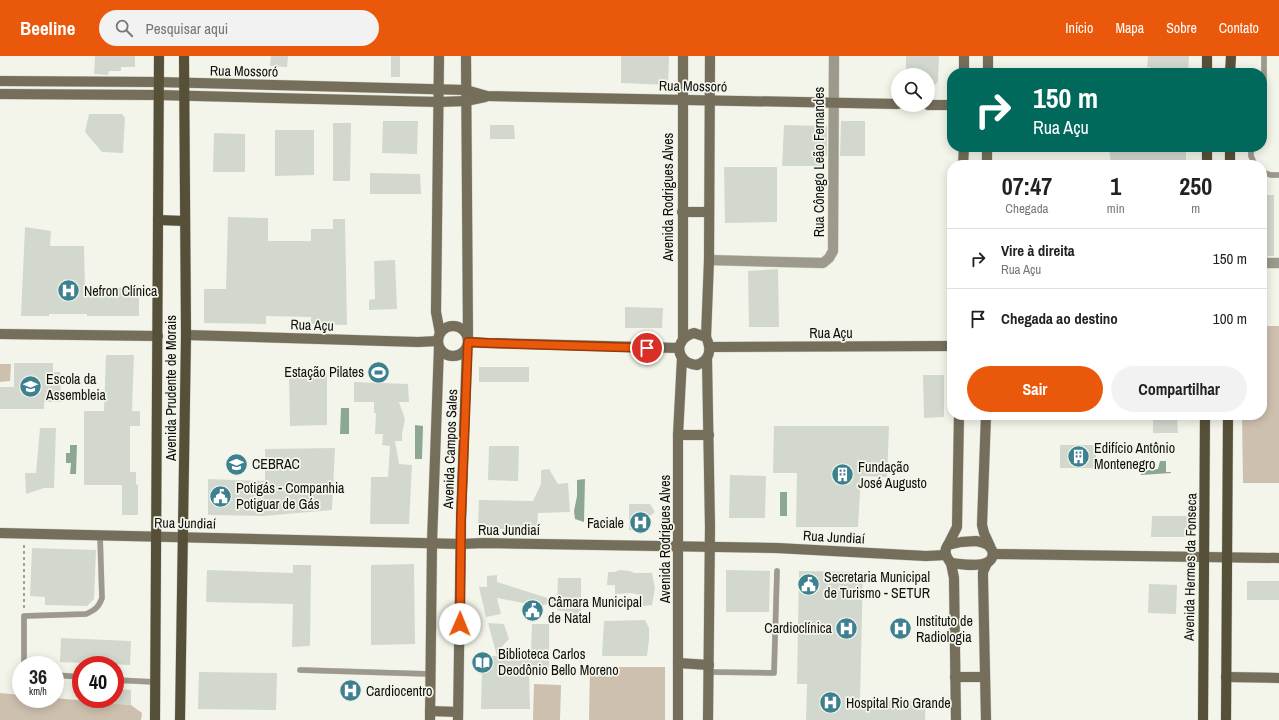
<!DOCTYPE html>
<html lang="pt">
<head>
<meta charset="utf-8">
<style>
  :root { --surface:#fff; --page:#f2f2f2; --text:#222; --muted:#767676; --line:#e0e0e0; --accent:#ea580c }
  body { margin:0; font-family:"Archivo Narrow",sans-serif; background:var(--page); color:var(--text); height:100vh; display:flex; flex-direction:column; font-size:15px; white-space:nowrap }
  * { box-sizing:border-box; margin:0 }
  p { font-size:13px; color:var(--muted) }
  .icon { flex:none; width:22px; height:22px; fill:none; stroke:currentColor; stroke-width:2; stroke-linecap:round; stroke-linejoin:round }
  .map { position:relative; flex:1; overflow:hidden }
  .panel { position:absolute; left:947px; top:104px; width:320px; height:260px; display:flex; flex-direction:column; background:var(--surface); border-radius:16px; box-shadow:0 2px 10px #0003 }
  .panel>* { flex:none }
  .guide { position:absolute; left:947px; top:12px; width:320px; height:84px; border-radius:16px; box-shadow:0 2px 10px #0003; background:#00695c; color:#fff; overflow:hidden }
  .tools { position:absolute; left:891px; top:12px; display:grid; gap:8px }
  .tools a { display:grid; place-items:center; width:44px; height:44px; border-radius:50%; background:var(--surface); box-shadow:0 2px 10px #0003; font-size:20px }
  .speed { position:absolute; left:12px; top:600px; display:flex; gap:8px; font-size:20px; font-weight:700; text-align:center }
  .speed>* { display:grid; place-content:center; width:52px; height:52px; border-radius:50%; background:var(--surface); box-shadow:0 2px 10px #0003; line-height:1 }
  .speed small { font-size:10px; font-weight:400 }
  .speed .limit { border:6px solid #d22; background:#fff; color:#111 }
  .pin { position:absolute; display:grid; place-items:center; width:34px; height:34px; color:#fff; margin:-17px; border:2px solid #fff; border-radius:50%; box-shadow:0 1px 4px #0007 }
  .me { position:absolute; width:44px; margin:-22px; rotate:1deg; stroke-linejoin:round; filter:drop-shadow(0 0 3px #0008) }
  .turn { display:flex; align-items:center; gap:14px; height:84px; padding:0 20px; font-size:18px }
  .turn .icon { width:52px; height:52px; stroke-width:2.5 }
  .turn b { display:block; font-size:28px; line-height:34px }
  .eta { display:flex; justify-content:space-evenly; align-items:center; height:68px; text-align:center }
  .eta b { font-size:24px; font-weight:800; line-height:28px }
  .button { display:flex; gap:8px; margin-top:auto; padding:8px 20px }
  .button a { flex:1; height:46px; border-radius:24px; background:var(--accent); color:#fff; font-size:16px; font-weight:800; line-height:46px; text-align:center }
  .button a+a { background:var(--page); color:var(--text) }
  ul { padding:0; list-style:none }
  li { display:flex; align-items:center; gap:12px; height:60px; padding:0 20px; border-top:1px solid var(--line) }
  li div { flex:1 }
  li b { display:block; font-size:15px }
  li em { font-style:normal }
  header { display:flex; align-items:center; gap:24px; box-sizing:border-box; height:56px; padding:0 20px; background:var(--accent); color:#fff }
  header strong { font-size:19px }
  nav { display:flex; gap:22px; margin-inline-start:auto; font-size:14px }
  .search { width:280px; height:36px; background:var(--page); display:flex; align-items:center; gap:10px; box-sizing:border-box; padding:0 14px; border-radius:22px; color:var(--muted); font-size:15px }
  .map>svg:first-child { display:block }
  .green { fill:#cec0af }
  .water { fill:#8ca893 }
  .building { fill:#d2d8ce }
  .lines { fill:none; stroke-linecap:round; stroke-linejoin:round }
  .lane-casing { stroke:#cfd0c6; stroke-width:6 }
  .street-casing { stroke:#cfd0c6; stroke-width:11 }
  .secondary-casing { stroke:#cfd0c6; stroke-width:11 }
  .primary-casing { stroke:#cfd0c6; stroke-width:11 }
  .path { stroke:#a0a199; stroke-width:2; stroke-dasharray:3 3; stroke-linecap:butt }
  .lane { stroke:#9d998c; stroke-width:5.5 }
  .street { stroke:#9d998c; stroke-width:10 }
  .secondary { stroke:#746e5b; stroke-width:10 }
  .primary { stroke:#575039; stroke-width:10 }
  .route-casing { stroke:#983908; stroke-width:10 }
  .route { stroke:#ea580c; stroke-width:7 }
  .labels { text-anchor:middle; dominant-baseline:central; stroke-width:3.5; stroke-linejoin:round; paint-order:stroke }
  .street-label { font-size:14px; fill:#0f0f0c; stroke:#f4f5ea }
  .poi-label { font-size:14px; fill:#0f0f0c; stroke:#f4f5ea; text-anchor:start }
</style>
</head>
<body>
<header>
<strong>Beeline</strong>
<div class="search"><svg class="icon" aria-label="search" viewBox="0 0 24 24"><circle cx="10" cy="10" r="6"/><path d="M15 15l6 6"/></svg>Pesquisar aqui</div>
<nav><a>Início</a><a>Mapa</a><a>Sobre</a><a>Contato</a></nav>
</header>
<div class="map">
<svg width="1279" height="664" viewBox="0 0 1279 664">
  <rect width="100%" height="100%" fill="#f4f5ea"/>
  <!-- green -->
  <g class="green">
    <path d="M1262,270H1279V427H1243L1242,359H1262Z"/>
    <path d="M0,308H11L10,325L0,326Z"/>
    <path d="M590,611H665V664H589Z"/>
    <path d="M534,628L561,629L560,664H533Z"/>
    <path d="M0,637L21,639V643H55V642L131,649L142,657L141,664H0Z"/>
  </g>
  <!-- water -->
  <g class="water">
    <path d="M341,352H349V378H340Z"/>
    <path d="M415,369L423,370L422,403H415Z"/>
    <path d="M70,389H77L76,418H70L71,407H66V397H70Z"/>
    <path d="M1160,405H1166V416H1171V417L1141,419V415L1158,413Z"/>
    <path d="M585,423L584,466L575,463L574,455L577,440V424Z"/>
    <rect x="780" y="436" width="7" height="24"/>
  </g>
  <!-- building -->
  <g class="building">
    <path d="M95,0H135V11H121V15H109L108,19L94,18Z"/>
    <path d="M271,0H288L287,11L270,10Z"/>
    <rect x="391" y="0" width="9" height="21"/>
    <path d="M621,0H669L668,29L621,27Z"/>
    <path d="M906,0H939L938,26L928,35V19H906Z"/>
    <path d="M1148,0H1189L1188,17H1150V11H1147Z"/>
    <path d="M89,58H122L125,62L123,97L102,96L85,76Z"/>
    <path d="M383,65H418L417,98L382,97Z"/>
    <path d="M841,65H865V100H840Z"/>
    <path d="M333,67H351L350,125H333Z"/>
    <path d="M490,69H514L515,83H490Z"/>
    <path d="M784,69L827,70V100H823V110H782Z"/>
    <path d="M275,74H314V119L275,120Z"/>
    <path d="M214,77L245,78V116H213Z"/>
    <path d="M1109,91H1128V95H1150V91H1186V109H1111Z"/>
    <path d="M724,111H777V166L725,167Z"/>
    <path d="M370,117L420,118L421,138H370Z"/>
    <rect x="1262" y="139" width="12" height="61"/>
    <path d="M228,161L268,162V185H311V173H333V163H345L347,269L311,268V261L266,260V268L204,267V233H226Z"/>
    <path d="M25,171L51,175L50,190H84L85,233L139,231V260H87V258H49V260H21Z"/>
    <path d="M395,204L397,253L369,254V244L375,243L374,205Z"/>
    <path d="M778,213L779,271H749L748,215Z"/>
    <path d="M625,251L663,252L662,272H625Z"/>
    <path d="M106,299H134L132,355H140V370H130V416H136V429L138,428V459H122V429H84V355H104Z"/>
    <path d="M14,307H53V316H60L61,346H44V353H0V331H14Z"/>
    <rect x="479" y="311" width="50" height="15"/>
    <path d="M289,317H327V369L290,370Z"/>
    <path d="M923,319H944V361L924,362Z"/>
    <path d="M354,326L408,328L409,346H399L405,363L402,378V385H395L399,408L412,409L409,468H370L371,421H388L390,390L382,389L383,378H375L376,357H374V346H354Z"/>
    <path d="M1153,359H1177L1178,377H1153Z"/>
    <path d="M774,370H889L887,421L861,420L858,471H796L797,417H773Z"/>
    <path d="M40,372H56L54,432H44L26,438L25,417H36Z"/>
    <rect x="1060" y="389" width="36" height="23"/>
    <path d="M489,390H519L518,425L488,424Z"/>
    <path d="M335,392L332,454L264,460L208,459V423L265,425V393Z"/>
    <path d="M549,413L558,428L568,427L570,456L538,457L537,473H478L479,444L533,445L541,428V414Z"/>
    <path d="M730,419L766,420L765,462H729Z"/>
    <path d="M629,448H650L655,456L650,460V474H629Z"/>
    <path d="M1152,460H1187V481H1151Z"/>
    <path d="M32,492L96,494L94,543L87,550L45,549V541L30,540Z"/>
    <path d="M414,508L415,588L371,589V509Z"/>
    <path d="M293,509H311L310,590L292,591L293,548L206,546L207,514L293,517Z"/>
    <path d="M620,514L630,515L634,517H652L655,532L652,549L642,550L640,539L631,537L615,538V529H607L608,516H614Z"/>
    <path d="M726,514L770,515L769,556H726Z"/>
    <path d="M799,515L863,516L860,644L926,645L925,664H806L807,628H797Z"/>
    <path d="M497,519V526L557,545L558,522H581V559L557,554V546L539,550L497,542L501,558L486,561L479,531H487V520Z"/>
    <rect x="1247" y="525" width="32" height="19"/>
    <path d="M1149,528L1177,529L1176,558L1148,557Z"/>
    <path d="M645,564L649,572V584L647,600H602L604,565Z"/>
    <path d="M488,567L504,568L509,583L497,596H531L532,568H549V615H529L530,653H481L482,615H478V600H497Z"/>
    <path d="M61,582L131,585L130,609L60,606Z"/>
    <path d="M199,616L277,617L276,654L198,653Z"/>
    <path d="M115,633L131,634V649L115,648Z"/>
  </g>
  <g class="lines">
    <defs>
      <g id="lane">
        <path d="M1262,67L1264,62V0"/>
        <path d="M1251,91V100L1255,109"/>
        <path d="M1262,116L1271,119H1279"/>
        <path d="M24,609V560L86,558C95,554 99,551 102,542L100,479"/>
        <path d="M300,614L430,618"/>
        <path d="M709,616L774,617L777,515"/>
        <path d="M55,619L81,621"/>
        <path d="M115,624L155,626"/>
      </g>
      <g id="street">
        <path d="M709,204L823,207L829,202L833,195L834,0"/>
        <path d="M1262,207H1279"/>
      </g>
      <g id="secondary">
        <path d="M439,0L436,256L440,277"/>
        <path d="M466,0L468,281"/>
        <path d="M683,0V283"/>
        <path d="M964,17V0"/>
        <path d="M988,17V0"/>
        <path d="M0,25L158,26L466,34L487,40L898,48"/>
        <path d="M0,38L158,39L439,46L466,45L485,41"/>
        <path d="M928,49H952"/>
        <path d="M963,109L964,91"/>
        <path d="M987,109V91"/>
        <path d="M682,156H709"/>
        <circle cx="453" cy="285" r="15"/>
        <path d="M694,277L706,281C712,294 710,304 697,309C675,307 673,283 694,277Z"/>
        <path d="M0,278L158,280"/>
        <path d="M186,279L418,286L438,285"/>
        <path d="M706,281L709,204L710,0"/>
        <path d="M468,286L487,287L679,292"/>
        <path d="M710,291L952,290"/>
        <path d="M707,303L710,471L708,664"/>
        <path d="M986,359L982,469L984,477L990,490"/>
        <path d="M678,379H709"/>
        <path d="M0,477L461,488L484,487L777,492L926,500L946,499"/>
        <path d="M976,485C981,486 985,487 988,489C995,495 994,504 986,507C975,511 961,508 951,507C946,501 943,495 948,489L961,486Z"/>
        <path d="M948,489L957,471L959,359"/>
        <path d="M993,498L1279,502"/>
        <path d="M951,507L954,522L956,664"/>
        <path d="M678,607L709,609"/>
        <path d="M955,621H984"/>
        <path d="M1226,621L1279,622"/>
        <path d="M430,655L458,656"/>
        <path d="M430,664L432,486L439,291"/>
        <path d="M458,664L461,464L467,291"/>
        <path d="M678,664V379L682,302"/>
        <path d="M986,664L983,521V516L987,507"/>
      </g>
      <g id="primary">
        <path d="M1207,17V0"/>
        <path d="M1230,17L1231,0"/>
        <path d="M1207,109V91"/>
        <path d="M1230,109V91"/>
        <path d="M158,164L185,165"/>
        <path d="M155,664L159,0"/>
        <path d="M180,664L186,279L184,0"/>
        <path d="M1203,664L1205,359"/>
        <path d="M1226,664L1228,359"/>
      </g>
    </defs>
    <!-- lane casing -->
    <use href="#lane" class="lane-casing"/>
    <!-- street casing -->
    <use href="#street" class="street-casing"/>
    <!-- secondary casing -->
    <use href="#secondary" class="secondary-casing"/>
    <!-- primary casing -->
    <use href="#primary" class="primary-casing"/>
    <!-- path -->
    <path class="path" d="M24,489V552"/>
    <!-- lane -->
    <use href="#lane" class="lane"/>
    <!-- street -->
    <use href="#street" class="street"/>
    <!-- secondary -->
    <use href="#secondary" class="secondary"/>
    <!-- primary -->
    <use href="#primary" class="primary"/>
  </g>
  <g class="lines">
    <defs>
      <path id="route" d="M460,568L461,464L468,286L487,287L647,292"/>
    </defs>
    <!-- route casing -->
    <use href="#route" class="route-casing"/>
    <!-- route -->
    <use href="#route" class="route"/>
  </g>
  <!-- icons -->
  <defs>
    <symbol id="hospital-disc" viewBox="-11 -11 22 22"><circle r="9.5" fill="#3d8190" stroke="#f4f5ea"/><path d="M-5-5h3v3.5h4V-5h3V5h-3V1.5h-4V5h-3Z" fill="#fff"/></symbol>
    <symbol id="stadium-disc" viewBox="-11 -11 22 22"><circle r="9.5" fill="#3d8190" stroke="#f4f5ea"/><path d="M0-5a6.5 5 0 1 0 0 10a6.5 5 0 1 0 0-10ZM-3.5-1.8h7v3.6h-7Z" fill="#fff"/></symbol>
    <symbol id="school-disc" viewBox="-11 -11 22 22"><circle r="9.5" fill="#3d8190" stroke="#f4f5ea"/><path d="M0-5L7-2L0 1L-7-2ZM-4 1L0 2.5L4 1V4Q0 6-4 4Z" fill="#fff"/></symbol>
    <symbol id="building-disc" viewBox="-11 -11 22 22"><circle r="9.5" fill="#3d8190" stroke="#f4f5ea"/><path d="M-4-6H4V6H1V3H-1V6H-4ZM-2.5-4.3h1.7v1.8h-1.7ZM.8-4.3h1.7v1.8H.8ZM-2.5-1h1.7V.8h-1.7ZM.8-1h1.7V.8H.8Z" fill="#fff"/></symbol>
    <symbol id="civic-disc" viewBox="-11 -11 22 22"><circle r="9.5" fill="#3d8190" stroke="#f4f5ea"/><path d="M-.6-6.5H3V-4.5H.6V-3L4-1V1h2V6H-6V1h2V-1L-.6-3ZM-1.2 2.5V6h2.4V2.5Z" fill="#fff"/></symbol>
    <symbol id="library-disc" viewBox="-11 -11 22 22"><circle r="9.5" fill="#3d8190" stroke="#f4f5ea"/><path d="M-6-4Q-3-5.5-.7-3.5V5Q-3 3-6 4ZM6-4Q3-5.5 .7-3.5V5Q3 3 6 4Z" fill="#fff"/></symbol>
  </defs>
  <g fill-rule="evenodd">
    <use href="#hospital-disc" x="56" y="222" width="25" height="25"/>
    <use href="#stadium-disc" x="366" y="304" width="25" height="25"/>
    <use href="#school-disc" x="18" y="318" width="25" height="25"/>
    <use href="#building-disc" x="1066" y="388" width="25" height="25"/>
    <use href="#school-disc" x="224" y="396" width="25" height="25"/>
    <use href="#building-disc" x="830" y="406" width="25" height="25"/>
    <use href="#civic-disc" x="208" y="428" width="25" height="25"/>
    <use href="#hospital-disc" x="628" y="454" width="25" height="25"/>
    <use href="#civic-disc" x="796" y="516" width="25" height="25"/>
    <use href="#civic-disc" x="520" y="542" width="25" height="25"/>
    <use href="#hospital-disc" x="834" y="560" width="25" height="25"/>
    <use href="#hospital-disc" x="888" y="560" width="25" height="25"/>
    <use href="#library-disc" x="470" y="594" width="25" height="25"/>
    <use href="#hospital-disc" x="338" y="622" width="25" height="25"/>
    <use href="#hospital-disc" x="818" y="634" width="25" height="25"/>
  </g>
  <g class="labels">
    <!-- street labels -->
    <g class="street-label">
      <text transform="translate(244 15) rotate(1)">Rua Mossoró</text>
      <text transform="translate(693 30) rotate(1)">Rua Mossoró</text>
      <text transform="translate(819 106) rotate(-90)">Rua Cônego Leão Fernandes</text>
      <text transform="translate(668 141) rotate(-90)">Avenida Rodrigues Alves</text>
      <text transform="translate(312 269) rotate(2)">Rua Açu</text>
      <text x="831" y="277">Rua Açu</text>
      <text transform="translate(171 332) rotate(-90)">Avenida Prudente de Morais</text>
      <text transform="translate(450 393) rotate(-88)">Avenida Campos Sales</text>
      <text transform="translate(185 467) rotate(1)">Rua Jundiaí</text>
      <text x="509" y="474">Rua Jundiaí</text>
      <text transform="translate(834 481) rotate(3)">Rua Jundiaí</text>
      <text transform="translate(665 483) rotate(-90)">Avenida Rodrigues Alves</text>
      <text transform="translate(1190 511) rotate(-89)">Avenida Hermes da Fonseca</text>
    </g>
    <!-- poi labels -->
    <g class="poi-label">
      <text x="84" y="235">Nefron Clínica</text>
      <text x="364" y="316" text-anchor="end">Estação Pilates</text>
      <text x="46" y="323">Escola da<tspan x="46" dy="16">Assembleia</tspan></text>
      <text x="1094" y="392">Edifício Antônio<tspan x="1094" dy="16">Montenegro</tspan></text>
      <text x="252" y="408">CEBRAC</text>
      <text x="858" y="411">Fundação<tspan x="858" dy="16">José Augusto</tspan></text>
      <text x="236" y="432">Potigás - Companhia<tspan x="236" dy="16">Potiguar de Gás</tspan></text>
      <text x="624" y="467" text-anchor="end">Faciale</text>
      <text x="824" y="521">Secretaria Municipal<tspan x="824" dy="16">de Turismo - SETUR</tspan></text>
      <text x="548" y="546">Câmara Municipal<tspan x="548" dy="16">de Natal</tspan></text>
      <text x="916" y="565">Instituto de<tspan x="916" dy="16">Radiologia</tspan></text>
      <text x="832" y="572" text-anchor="end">Cardioclínica</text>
      <text x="498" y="598">Biblioteca Carlos<tspan x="498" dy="16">Deodônio Bello Moreno</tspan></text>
      <text x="366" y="635">Cardiocentro</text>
      <text x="846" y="647">Hospital Rio Grande</text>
    </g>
  </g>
</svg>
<div class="tools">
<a><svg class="icon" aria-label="search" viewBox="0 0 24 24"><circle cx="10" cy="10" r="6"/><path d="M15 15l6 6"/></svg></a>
</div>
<div class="speed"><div>36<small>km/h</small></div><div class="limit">40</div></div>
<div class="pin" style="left:647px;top:292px;background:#d93025"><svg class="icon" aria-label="arrive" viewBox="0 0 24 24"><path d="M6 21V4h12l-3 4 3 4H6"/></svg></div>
<svg class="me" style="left:460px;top:568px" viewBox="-20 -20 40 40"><circle r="19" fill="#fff"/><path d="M0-13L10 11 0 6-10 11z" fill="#ea580c"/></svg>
<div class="guide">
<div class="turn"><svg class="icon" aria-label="right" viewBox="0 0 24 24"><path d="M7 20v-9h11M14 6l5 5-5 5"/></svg><div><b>150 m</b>Rua Açu</div></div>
</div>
<section class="panel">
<div class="eta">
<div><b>07:47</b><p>Chegada</p></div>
<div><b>1</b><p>min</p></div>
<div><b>250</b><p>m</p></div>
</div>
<ul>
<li><svg class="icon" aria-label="right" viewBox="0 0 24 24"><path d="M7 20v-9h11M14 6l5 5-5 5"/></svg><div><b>Vire à direita</b><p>Rua Açu</p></div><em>150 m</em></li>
<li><svg class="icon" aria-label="arrive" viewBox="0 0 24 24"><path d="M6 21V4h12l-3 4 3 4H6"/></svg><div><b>Chegada ao destino</b></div><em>100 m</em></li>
</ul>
<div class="button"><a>Sair</a><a>Compartilhar</a></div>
</section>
</div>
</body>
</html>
